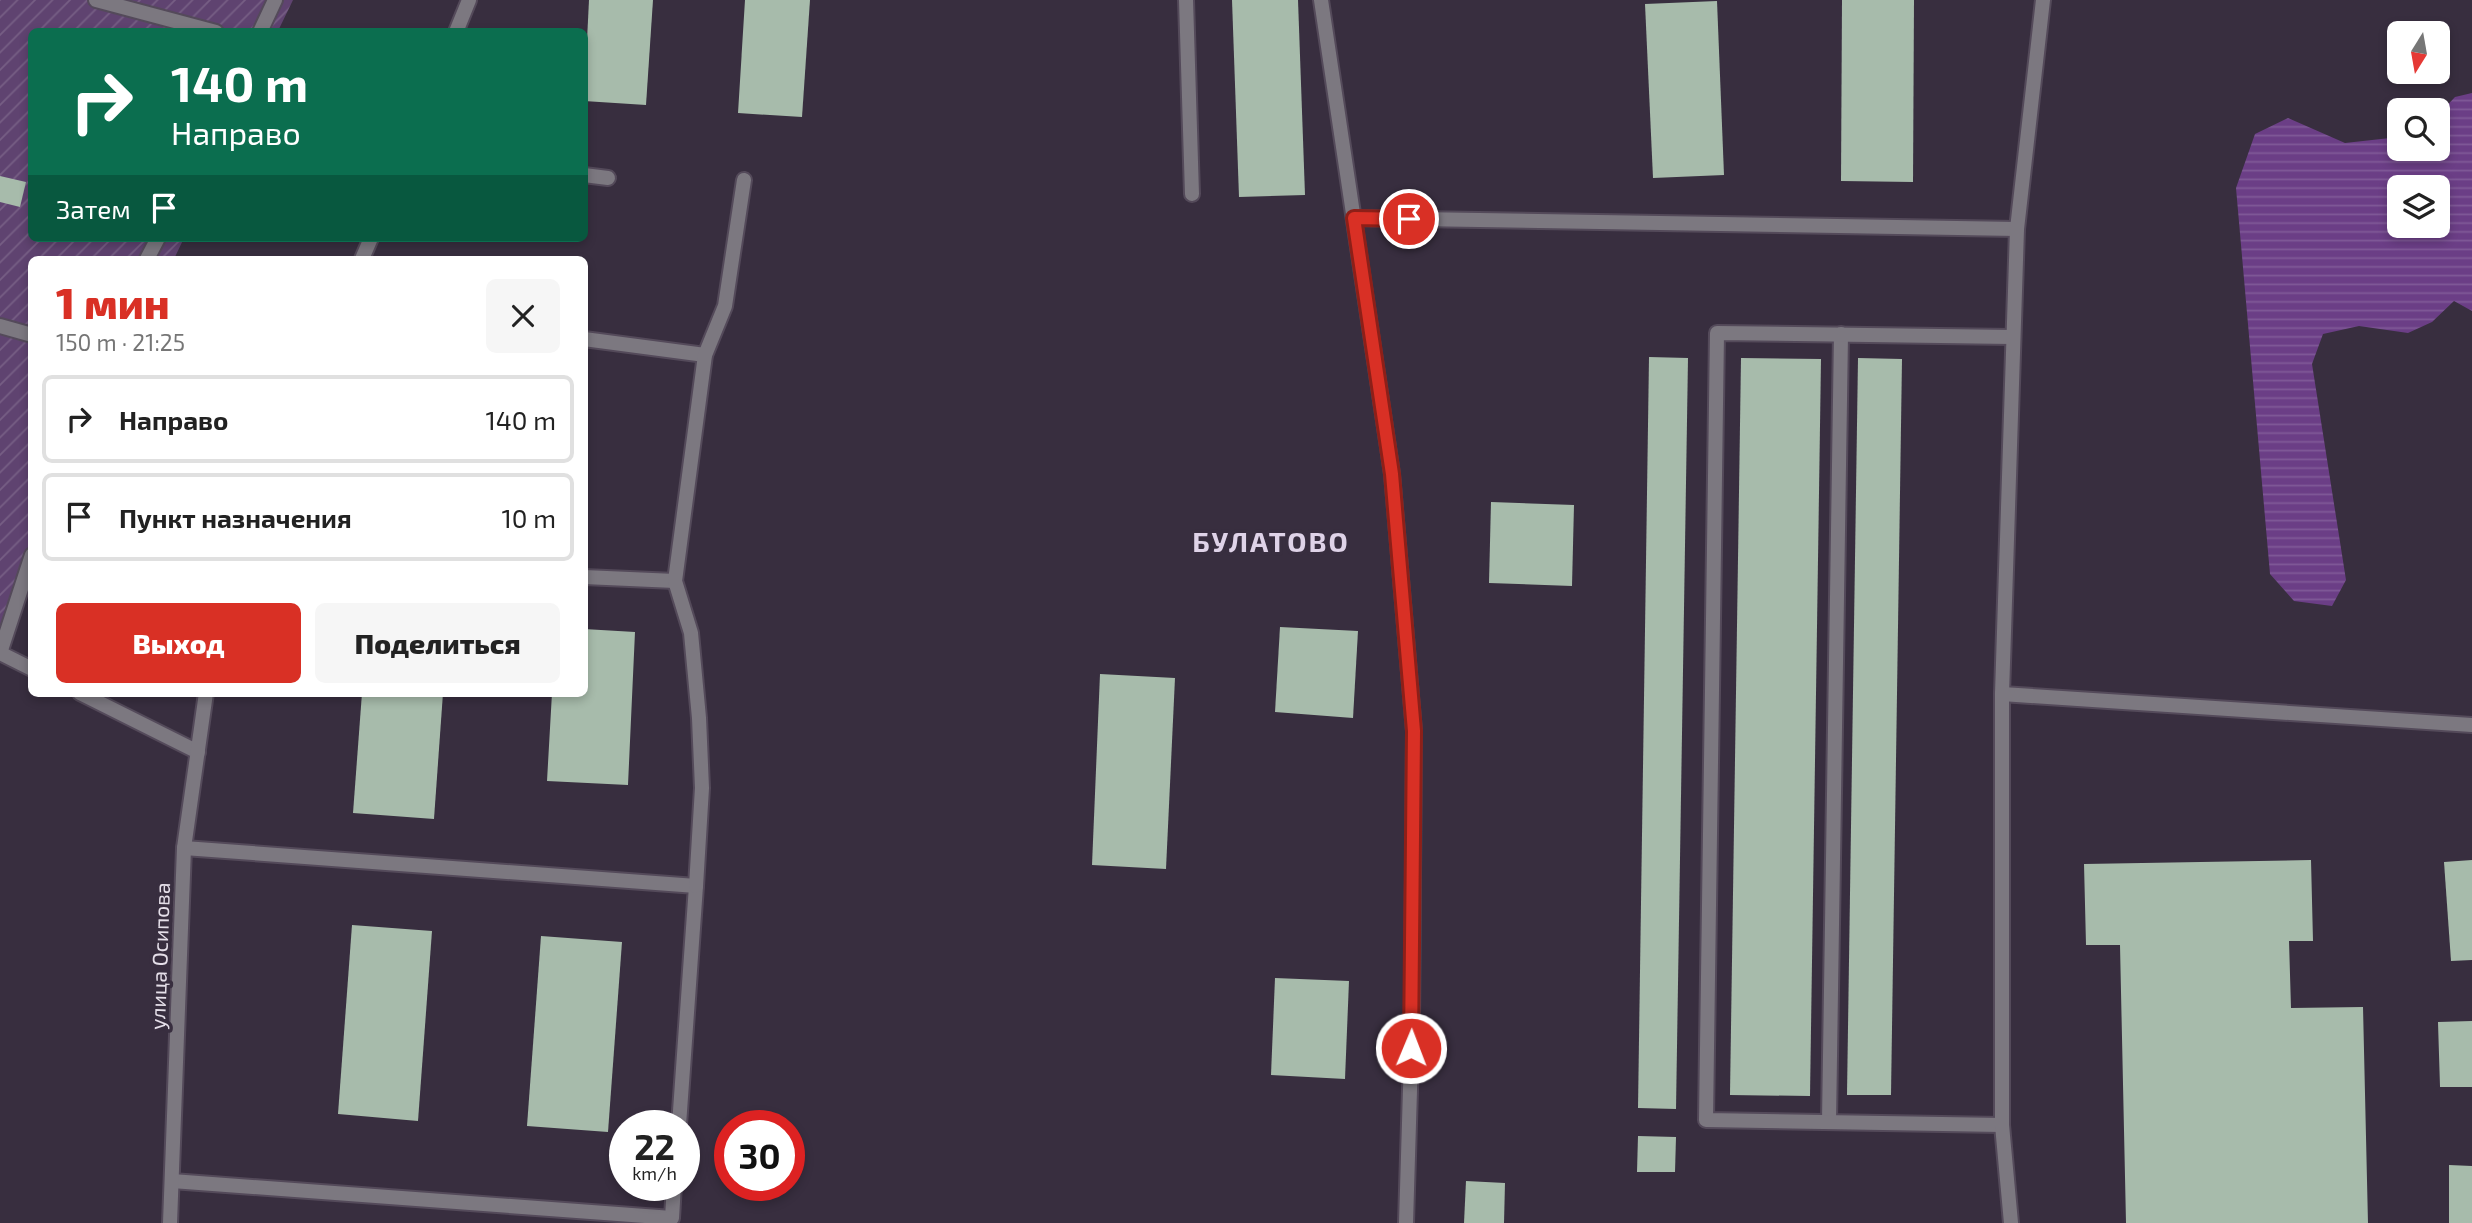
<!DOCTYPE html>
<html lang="ru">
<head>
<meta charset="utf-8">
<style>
  :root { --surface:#fff; --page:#f6f6f6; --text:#222; --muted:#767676; --line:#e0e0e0; --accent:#d93025 }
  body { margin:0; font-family:"Exo 2",sans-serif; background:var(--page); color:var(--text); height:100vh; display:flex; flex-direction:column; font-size:26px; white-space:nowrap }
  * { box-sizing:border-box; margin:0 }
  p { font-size:23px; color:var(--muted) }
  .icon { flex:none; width:38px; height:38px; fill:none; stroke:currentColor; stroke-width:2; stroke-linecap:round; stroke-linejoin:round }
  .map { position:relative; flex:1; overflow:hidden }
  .panel { position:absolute; left:28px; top:256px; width:560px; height:441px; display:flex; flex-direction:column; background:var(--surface); border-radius:10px; box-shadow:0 4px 10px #0003 }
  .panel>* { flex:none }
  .banner { position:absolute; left:28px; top:28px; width:560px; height:214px; border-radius:10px; box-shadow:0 4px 10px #0003; background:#0b6e4f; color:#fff; overflow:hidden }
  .needle { width:46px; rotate:191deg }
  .tools { position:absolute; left:2387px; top:21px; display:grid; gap:14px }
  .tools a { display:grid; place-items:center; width:63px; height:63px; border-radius:10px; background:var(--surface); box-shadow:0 4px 10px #0003; font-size:35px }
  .speed { position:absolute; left:609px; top:1110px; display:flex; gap:14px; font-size:35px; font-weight:700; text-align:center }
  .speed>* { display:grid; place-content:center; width:91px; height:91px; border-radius:50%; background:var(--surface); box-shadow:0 4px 10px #0003; line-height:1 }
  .speed small { font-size:18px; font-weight:400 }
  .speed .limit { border:10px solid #d22; background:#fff; color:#111 }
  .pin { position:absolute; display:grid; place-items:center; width:60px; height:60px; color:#fff; margin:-30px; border:4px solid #fff; border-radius:50%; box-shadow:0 2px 7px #0007 }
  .me { position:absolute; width:77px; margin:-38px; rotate:1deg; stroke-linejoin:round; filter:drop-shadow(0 0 5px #0008) }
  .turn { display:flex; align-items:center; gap:24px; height:147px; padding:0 28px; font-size:32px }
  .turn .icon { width:91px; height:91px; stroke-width:2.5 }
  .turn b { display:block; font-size:49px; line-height:60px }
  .then { display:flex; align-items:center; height:66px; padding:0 28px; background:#0003; gap:14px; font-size:26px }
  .round { display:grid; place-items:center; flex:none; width:74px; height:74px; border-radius:10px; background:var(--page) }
  .overview { display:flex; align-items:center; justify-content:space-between; height:119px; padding:0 28px }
  h1 { font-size:42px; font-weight:800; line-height:52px; color:var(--accent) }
  .action { display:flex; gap:14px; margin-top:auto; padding:14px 28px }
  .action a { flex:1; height:80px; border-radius:10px; background:var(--accent); color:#fff; font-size:28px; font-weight:800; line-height:80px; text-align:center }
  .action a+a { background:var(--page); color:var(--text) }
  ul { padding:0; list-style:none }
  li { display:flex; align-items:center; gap:21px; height:88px; margin:0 14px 10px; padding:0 14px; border:4px solid var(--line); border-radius:10px }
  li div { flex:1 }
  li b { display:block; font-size:26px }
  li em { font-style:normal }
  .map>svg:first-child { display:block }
  .garden { fill:url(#garden-furrows) }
  .water { fill:url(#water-rules); fill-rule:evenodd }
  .building { fill:#a7bbab }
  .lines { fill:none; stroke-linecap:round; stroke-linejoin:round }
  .lane-casing { stroke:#544a5a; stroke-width:18 }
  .street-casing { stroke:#544a5a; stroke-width:18 }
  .lane { stroke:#7c7880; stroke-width:14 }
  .street { stroke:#7c7880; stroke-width:14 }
  .route-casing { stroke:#8d1f18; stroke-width:18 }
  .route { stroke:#d93025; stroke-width:12 }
  .labels { text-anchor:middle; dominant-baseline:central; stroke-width:7; stroke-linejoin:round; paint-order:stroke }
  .street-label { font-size:21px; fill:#e5dfe9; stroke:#382e3f }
  .district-label { font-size:28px; font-weight:bold; letter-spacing:2px; fill:#dfd3e8; stroke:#382e3f }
</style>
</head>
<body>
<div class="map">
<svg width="2472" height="1223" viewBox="0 0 2472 1223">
  <defs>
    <pattern id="garden-furrows" width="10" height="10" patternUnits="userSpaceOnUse" patternTransform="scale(1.75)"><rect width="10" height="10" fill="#5f4370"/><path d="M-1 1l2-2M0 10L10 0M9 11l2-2" fill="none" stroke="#765e84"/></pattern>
    <pattern id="water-rules" width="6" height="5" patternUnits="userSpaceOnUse" patternTransform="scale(1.75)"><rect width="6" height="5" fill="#6b3e86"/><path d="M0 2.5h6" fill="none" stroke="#805997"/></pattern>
  </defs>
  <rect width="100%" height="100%" fill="#382e3f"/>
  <!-- garden -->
  <path class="garden" d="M0,0H293L278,31L32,32V238H184L174,259H32L31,571L0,656Z"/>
  <!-- water -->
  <path class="water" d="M2472,93V311L2454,301L2432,322L2408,333L2359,326L2323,334L2312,364L2346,580L2332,606L2294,601L2270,574L2236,188L2255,134L2288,118L2345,143L2399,137V149H2438V115L2455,97ZM2399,187H2438V226H2399Z"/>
  <!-- building -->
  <g class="building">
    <path d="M589,0H653L646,105L584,101Z"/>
    <path d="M745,0H810L802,117L738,113Z"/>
    <path d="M1232,0H1298L1305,195L1239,197Z"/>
    <path d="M1842,0H1914L1913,182L1841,181Z"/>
    <path d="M1717,1L1724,175L1653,178L1645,4Z"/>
    <path d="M0,176L26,182L20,207L0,202Z"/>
    <path d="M1649,357L1688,358L1676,1109L1638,1108Z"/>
    <path d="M1741,358L1821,359L1810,1096L1730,1095Z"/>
    <path d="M1858,358L1902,359L1891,1095H1847Z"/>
    <path d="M1491,502L1574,505L1572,586L1489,583Z"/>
    <path d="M1280,627L1358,631L1353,718L1275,712Z"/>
    <path d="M584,629L635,632L628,785L547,781L552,693H584Z"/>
    <path d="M1100,674L1175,678L1166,869L1092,865Z"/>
    <path d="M362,693H443L434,819L353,813Z"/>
    <path d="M2311,860L2313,941H2289L2291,1008L2363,1007L2368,1223H2126L2120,945H2086L2084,864Z"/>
    <path d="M2472,860V960L2451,961L2444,862Z"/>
    <path d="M352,925L432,931L418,1121L338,1114Z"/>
    <path d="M541,936L622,942L608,1132L527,1126Z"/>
    <path d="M1275,978L1349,981L1345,1079L1271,1075Z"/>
    <path d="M2472,1021V1087H2440L2438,1022Z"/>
    <path d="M1638,1136L1676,1137L1675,1172H1637Z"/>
    <path d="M2449,1165L2472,1166V1223H2449Z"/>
    <path d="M1466,1181L1505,1183L1504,1223H1464Z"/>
  </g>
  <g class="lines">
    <defs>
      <g id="lane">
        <path d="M96,0L216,32"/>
        <path d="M1186,0L1192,194"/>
        <path d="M260,32L275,0"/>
        <path d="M584,175L608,178"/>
        <path d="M147,259L158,238"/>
        <path d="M0,326L32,335"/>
        <path d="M584,339L705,355"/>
        <path d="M584,577L675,581"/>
        <path d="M0,653L32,555"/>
        <path d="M0,653L32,669"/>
        <path d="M80,693L198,752"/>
        <path d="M2002,694L2472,725"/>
        <path d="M184,848L696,886L679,1125"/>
        <path d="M696,886L702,788L699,718L691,633L675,581L705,355L725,306L744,180"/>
        <path d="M1829,1122L1841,334"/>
        <path d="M2002,1125L1706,1120L1717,333L2012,337"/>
        <path d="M172,1181L672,1218L674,1185"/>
      </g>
      <g id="street">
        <path d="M1321,0L1392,474L1414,731L1412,1023L1406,1223"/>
        <path d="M456,32L469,0"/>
        <path d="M1354,218L2017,229"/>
        <path d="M362,259L371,238"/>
        <path d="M170,1223L184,848L206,693"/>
        <path d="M2011,1223L2002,1125V694L2017,229L2043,0"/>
      </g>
    </defs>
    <!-- lane casing -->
    <use href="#lane" class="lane-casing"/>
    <!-- street casing -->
    <use href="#street" class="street-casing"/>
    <!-- lane -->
    <use href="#lane" class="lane"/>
    <!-- street -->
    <use href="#street" class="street"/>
  </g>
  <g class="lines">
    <defs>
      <path id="route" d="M1409,219L1354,218L1392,474L1414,731L1411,1048"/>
    </defs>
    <!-- route casing -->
    <use href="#route" class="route-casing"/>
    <!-- route -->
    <use href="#route" class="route"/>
  </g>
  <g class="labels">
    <!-- street labels -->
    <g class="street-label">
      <text transform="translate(159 956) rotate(-88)">улица Осипова</text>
    </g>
    <!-- district labels -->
    <g class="district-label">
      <text x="1271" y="541">БУЛАТОВО</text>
    </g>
  </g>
</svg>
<div class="tools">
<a><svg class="needle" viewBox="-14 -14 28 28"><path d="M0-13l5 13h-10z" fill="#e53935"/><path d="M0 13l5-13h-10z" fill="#767676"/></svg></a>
<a><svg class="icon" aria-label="search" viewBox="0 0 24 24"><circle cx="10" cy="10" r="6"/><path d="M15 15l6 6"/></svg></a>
<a><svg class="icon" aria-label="layers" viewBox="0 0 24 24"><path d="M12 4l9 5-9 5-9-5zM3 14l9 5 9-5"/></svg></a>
</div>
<div class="speed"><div>22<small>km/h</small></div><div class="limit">30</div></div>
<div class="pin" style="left:1409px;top:219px;background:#d93025"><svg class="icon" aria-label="arrive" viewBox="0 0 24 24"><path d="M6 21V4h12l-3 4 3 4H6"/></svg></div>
<svg class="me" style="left:1411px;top:1048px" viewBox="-20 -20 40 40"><circle r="17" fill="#d93025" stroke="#fff" stroke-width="3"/><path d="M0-11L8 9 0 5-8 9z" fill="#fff"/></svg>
<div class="banner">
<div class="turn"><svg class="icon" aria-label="right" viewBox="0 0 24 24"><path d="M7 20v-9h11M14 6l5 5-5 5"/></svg><div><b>140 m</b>Направо</div></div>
<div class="then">Затем<svg class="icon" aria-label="arrive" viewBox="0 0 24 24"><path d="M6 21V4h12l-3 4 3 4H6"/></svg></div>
</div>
<section class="panel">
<div class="overview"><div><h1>1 мин</h1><p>150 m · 21:25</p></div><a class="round"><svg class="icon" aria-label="close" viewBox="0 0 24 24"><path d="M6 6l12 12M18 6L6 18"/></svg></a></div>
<ul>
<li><svg class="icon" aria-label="right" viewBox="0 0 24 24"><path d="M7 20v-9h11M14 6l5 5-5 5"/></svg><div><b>Направо</b></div><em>140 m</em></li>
<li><svg class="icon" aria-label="arrive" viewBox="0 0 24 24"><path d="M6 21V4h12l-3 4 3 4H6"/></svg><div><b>Пункт назначения</b></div><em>10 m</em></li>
</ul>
<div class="action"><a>Выход</a><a>Поделиться</a></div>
</section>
</div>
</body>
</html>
